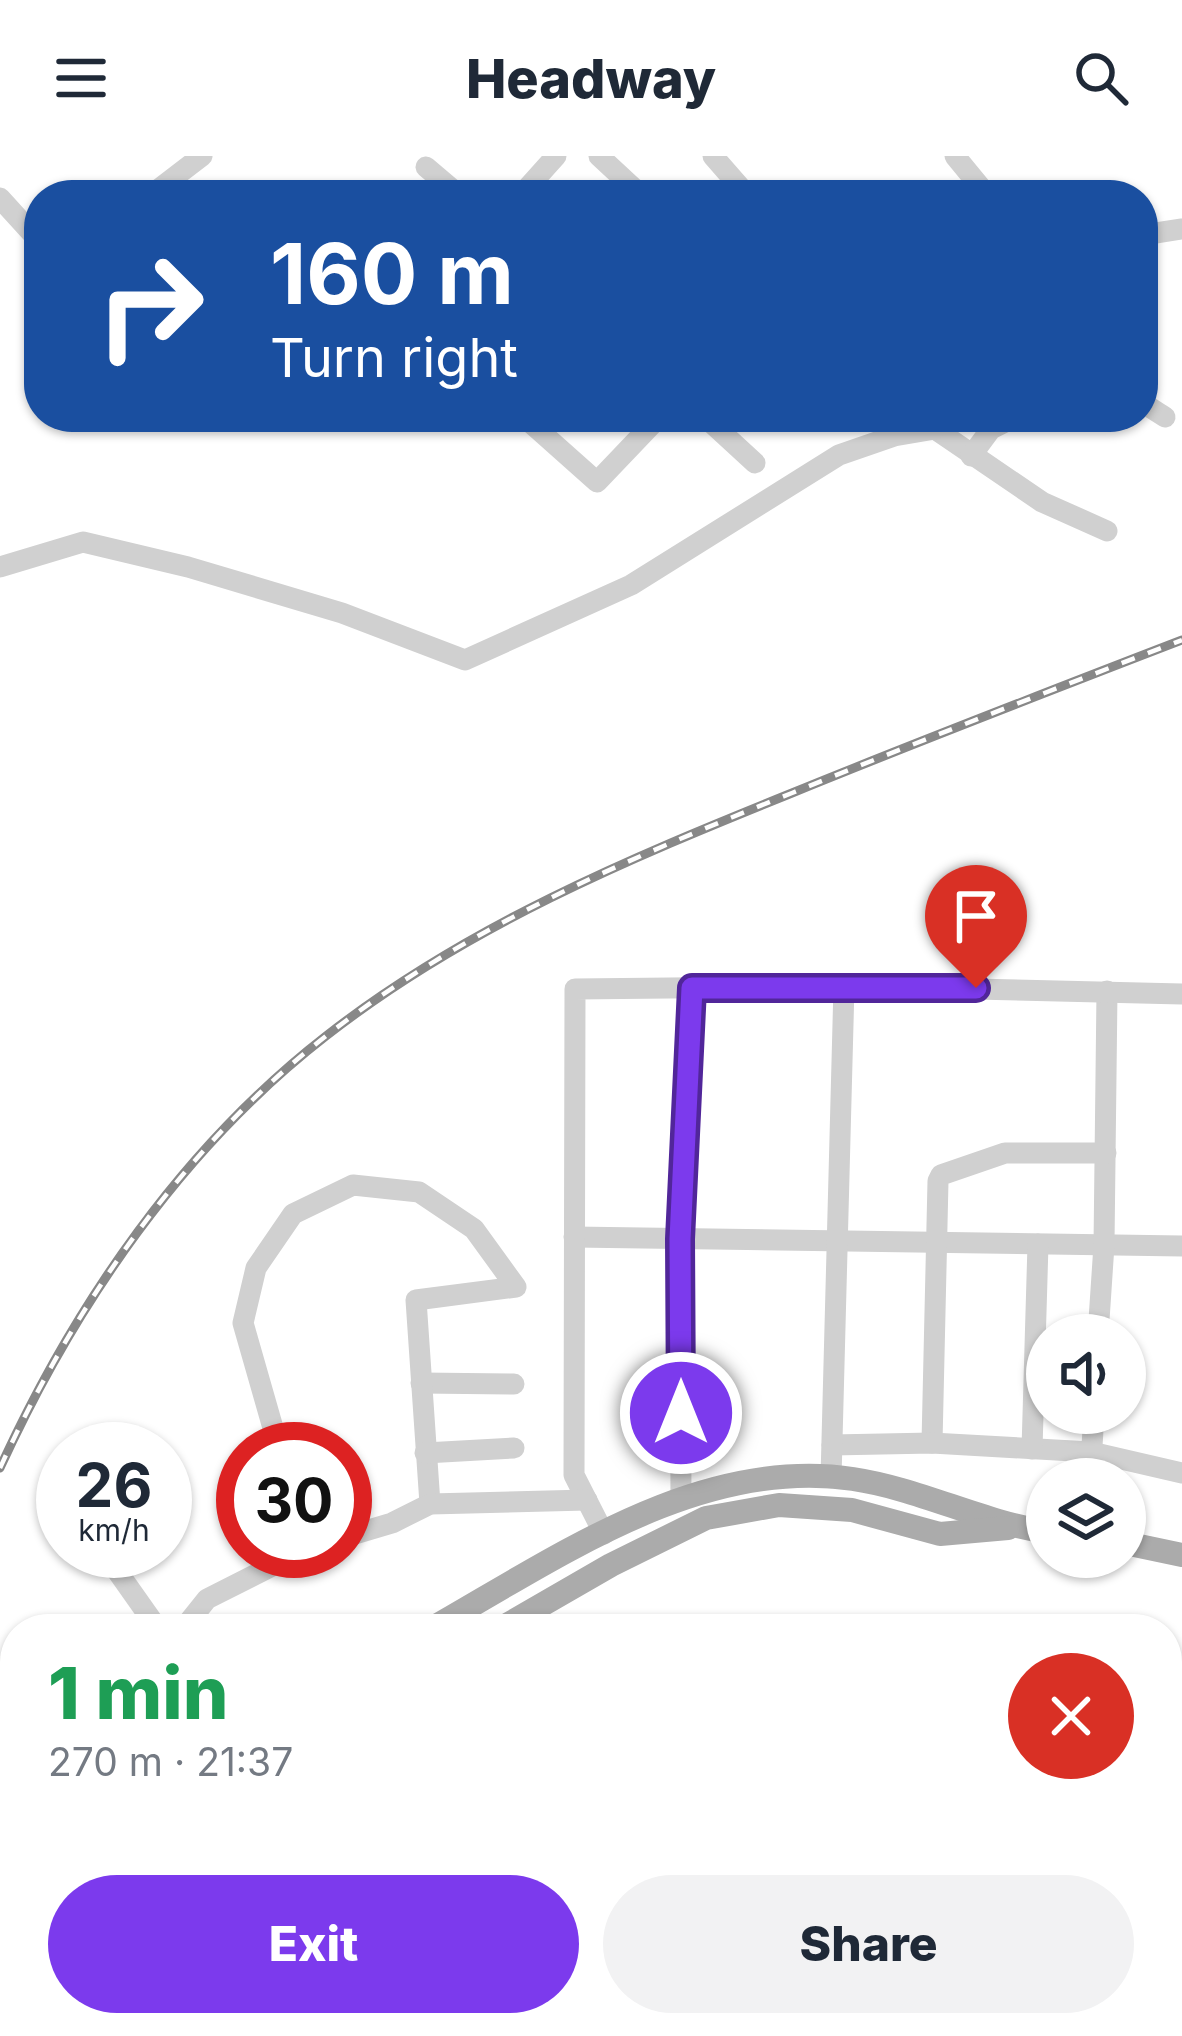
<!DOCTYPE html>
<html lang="en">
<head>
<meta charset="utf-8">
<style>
  :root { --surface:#fff; --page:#f2f2f3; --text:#1f2937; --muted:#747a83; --accent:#7c3aed }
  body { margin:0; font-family:Inter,sans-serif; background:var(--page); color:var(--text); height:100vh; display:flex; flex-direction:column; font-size:45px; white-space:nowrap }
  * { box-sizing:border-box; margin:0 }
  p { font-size:39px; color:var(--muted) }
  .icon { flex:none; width:66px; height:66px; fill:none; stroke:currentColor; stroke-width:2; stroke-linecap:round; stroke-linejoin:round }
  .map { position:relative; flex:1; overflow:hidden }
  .details { position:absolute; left:0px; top:1458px; width:1182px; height:423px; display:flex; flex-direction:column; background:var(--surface); border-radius:48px 48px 0 0; box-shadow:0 3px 9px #0004 }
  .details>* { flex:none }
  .guide { position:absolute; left:24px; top:24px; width:1134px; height:252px; border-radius:48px; box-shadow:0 3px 9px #0004; background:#1a4fa0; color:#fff; overflow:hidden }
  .tools { position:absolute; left:1026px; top:1158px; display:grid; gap:24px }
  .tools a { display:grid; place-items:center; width:120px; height:120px; border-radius:50%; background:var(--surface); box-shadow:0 3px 9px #0004; font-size:60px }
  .speed { position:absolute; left:36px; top:1266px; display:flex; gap:24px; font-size:60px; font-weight:700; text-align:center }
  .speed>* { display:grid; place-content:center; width:156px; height:156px; border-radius:50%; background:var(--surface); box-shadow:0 3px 9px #0004; line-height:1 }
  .speed small { font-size:30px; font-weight:400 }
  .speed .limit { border:18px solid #d22; background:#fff; color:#111 }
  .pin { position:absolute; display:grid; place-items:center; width:102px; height:102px; color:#fff; margin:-123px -51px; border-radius:50% 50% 50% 0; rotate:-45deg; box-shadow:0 0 12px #0007 }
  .pin .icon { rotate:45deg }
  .me { position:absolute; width:132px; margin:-66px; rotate:0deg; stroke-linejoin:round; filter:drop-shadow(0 0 9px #0008) }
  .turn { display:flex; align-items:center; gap:42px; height:252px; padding:0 48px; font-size:54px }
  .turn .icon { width:156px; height:156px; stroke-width:2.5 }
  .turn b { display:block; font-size:84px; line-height:102px }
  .round { display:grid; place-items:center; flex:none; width:126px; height:126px; border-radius:63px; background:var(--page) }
  .head { display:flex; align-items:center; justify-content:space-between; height:204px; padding:0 48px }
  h1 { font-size:72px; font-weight:800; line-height:90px; color:#1e9e55 }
  .action { display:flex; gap:24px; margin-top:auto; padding:24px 48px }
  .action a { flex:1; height:138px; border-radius:72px; background:var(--accent); color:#fff; font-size:48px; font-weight:800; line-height:138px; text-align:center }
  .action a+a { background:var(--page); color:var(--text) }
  header { display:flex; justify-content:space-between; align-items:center; height:156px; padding:0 48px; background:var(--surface); font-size:54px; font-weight:800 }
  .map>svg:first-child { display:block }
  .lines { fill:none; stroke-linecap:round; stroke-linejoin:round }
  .minor { stroke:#d0d0d0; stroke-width:21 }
  .major { stroke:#ababab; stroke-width:24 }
  .rail-casing { stroke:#888; stroke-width:9 }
  .rail { stroke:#fff; stroke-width:4.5; stroke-dasharray:14; stroke-linecap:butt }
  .route-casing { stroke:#51269a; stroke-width:30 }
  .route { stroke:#7c3aed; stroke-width:21 }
</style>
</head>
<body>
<header><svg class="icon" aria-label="menu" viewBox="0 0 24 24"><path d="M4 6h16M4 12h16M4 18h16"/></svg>Headway<svg class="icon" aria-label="search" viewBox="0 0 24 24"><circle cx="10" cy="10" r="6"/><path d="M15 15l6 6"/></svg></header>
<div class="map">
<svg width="1182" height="1880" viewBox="0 0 1182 1880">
  <rect width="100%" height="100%" fill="#fff"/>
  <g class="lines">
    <!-- minor -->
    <g class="minor">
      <path d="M599,0L641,39"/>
      <path d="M713,0L747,39"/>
      <path d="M955,0L987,39"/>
      <path d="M426,11L459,39"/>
      <path d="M151,39L202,0"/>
      <path d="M521,39L556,0"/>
      <path d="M0,42L39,85"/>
      <path d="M1143,79L1182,73"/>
      <path d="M1143,247L1165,261"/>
      <path d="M524,261L597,326L659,261"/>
      <path d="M705,261L755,307"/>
      <path d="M935,273L1042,346L1107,375"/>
      <path d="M971,300L991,273L1015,261"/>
      <path d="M0,411L83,386L188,411L342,457L465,504L631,429L839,299L894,280L935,273L933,261"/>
      <path d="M574,1081L1182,1090"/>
      <path d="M1098,1179L1104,1089L1107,835"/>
      <path d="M421,1227L514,1228"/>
      <path d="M932,1287L938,1025L941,1019L1005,997H1106"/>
      <path d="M832,1289L932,1287L1091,1296L1182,1317"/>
      <path d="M279,1293L243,1167L256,1112L293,1058L353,1029L419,1036L474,1073L516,1131L416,1144L430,1348"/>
      <path d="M1032,1293L1038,1088"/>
      <path d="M425,1297L514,1292"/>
      <path d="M831,1322L844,830"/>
      <path d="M1090,1323L1094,1257"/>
      <path d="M681,1344L680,1083L692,831"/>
      <path d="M604,1378L574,1319L575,833L844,830L1182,838"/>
      <path d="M345,1381L392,1367L430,1348L587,1344"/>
      <path d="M103,1395L158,1473"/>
      <path d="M183,1473L207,1443L302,1395"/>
      <path d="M0,1756L15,1742"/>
      <path d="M1167,1798L1182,1762"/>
      <path d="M1167,1813L1182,1819"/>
      <path d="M0,1855L15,1848"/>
      <path d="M211,1866L224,1880"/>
      <path d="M287,1866L299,1880"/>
      <path d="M836,1866L870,1880"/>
      <path d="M546,1880L560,1866"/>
      <path d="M761,1880L765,1866"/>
      <path d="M893,1880L902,1866"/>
      <path d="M944,1880L954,1866"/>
    </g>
    <!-- major -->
    <g class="major">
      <path d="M1125,1387L1182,1399"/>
      <path d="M431,1473C558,1401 701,1300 853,1323C920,1333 981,1366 1047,1376"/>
      <path d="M500,1473L611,1409L706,1362L779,1349L852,1354L940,1378L1008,1372"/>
      <path d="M0,1570L15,1580"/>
    </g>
    <defs>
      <path id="rail" d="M0,1312C75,1148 183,991 326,880C467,770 628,703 792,637C922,584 1052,534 1182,484"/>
    </defs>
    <!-- rail casing -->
    <use href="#rail" class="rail-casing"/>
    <!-- rail -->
    <use href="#rail" class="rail"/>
  </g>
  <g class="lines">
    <defs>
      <path id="route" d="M681,1257L680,1083L692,832H976"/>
    </defs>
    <!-- route casing -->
    <use href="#route" class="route-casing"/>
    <!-- route -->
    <use href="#route" class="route"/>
  </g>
</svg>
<div class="tools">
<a><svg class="icon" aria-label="sound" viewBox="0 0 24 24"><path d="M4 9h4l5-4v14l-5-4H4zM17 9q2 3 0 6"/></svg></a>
<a><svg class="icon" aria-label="layers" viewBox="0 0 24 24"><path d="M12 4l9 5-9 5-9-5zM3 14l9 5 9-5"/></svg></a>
</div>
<div class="speed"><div>26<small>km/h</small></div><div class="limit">30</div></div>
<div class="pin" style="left:976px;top:832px;background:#d93025"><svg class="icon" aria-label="arrive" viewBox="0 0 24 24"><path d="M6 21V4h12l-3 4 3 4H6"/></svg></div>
<svg class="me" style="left:681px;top:1257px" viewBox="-20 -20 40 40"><circle r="17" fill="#7c3aed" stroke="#fff" stroke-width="3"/><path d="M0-11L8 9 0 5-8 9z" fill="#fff"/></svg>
<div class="guide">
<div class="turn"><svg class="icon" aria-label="right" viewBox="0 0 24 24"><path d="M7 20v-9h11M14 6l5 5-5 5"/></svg><div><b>160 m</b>Turn right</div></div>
</div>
<section class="details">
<div class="head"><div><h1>1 min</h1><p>270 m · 21:37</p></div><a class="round" style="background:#d93025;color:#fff"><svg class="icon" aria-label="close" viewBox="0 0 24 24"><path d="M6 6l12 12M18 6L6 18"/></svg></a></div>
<div class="action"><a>Exit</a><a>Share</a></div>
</section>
</div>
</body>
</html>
